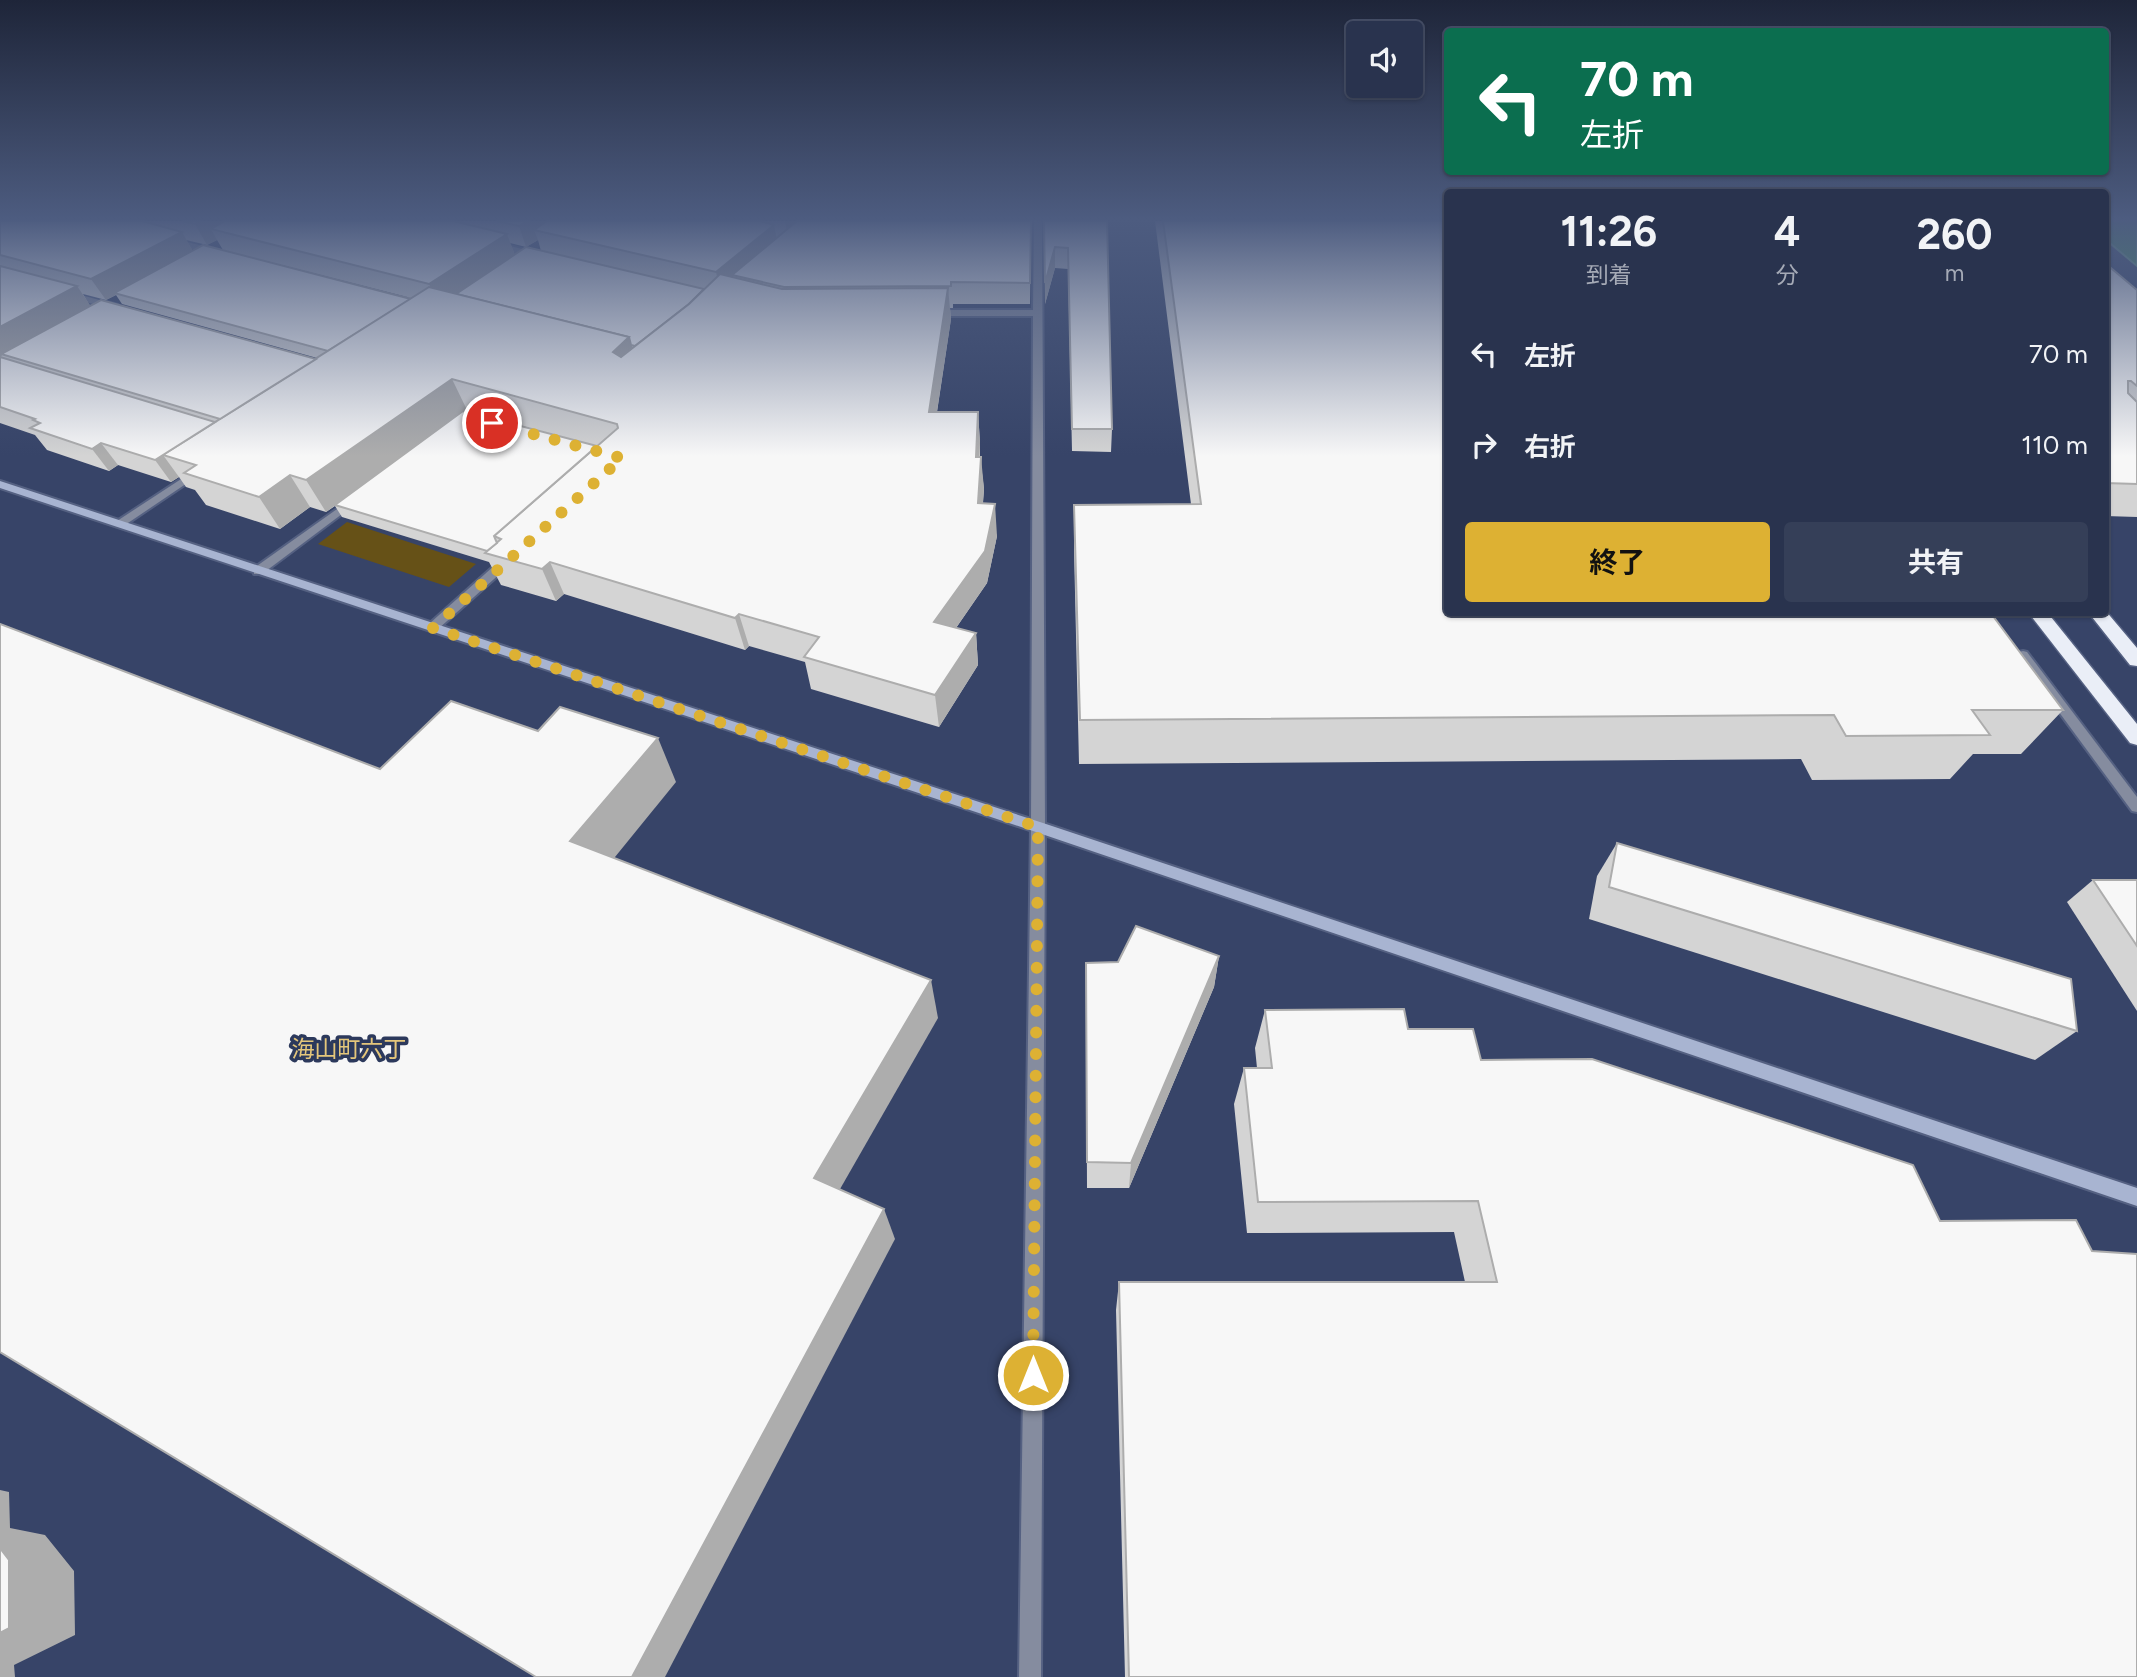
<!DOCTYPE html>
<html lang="ja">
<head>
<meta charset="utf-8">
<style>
  :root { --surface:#29334e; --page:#353f58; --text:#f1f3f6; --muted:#a5aab6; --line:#454e66; --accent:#ddb133 }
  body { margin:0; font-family:Figtree,"Noto Sans JP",sans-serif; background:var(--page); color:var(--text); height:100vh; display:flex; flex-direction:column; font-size:26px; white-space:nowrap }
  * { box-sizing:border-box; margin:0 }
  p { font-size:23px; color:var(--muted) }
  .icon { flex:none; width:38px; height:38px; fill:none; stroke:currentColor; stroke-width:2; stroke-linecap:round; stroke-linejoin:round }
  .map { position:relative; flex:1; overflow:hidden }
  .panel { position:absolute; left:1444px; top:189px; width:665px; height:427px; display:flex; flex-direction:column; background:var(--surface); border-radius:7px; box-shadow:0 2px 5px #0004,0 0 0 2px var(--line) }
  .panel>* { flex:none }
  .hud { position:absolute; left:1444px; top:28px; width:665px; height:147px; border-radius:7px; box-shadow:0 2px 5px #0004,0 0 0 2px var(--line); background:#0b6e4f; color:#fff; overflow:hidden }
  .tools { position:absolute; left:1346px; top:21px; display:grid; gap:14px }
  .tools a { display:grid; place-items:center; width:77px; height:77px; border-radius:7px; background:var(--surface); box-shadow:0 2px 5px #0004,0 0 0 2px var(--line); font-size:35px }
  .pin { position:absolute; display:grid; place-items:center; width:60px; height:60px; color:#fff; margin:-30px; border:4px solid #fff; border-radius:50%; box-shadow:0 2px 7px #0007 }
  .me { position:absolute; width:77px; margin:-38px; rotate:0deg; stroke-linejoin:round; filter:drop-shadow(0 0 5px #0008) }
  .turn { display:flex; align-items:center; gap:24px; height:147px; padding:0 21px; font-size:32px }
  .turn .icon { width:91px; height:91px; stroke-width:2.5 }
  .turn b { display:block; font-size:49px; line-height:60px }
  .eta { display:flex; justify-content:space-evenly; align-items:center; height:119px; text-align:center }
  .eta b { font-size:42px; font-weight:700; line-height:49px }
  .button { display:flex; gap:14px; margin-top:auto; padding:14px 21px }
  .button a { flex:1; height:80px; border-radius:7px; background:var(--accent); color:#111; font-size:28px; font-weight:700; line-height:80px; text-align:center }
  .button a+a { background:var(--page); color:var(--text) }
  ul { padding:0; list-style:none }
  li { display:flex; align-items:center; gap:21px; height:91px; padding:0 21px }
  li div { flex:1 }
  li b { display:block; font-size:26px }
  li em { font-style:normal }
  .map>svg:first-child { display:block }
  .green { fill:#665117 }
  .water { fill:#48a35b; stroke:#74b68b; stroke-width:2 }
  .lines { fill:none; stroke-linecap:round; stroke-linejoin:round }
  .street-casing { stroke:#556182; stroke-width:4 }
  .secondary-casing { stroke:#556182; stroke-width:4 }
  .highway-casing { stroke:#556182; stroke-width:3 }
  .street { fill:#858c9f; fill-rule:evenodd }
  .secondary { fill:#a8b4d1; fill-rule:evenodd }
  .highway { fill:#eaeef7; fill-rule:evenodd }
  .wall { fill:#d4d4d4; fill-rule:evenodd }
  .shaded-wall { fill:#adadad }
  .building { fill:#f7f7f7; stroke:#adadad; stroke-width:2 }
  .route { stroke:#ddb133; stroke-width:12; stroke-dasharray:0 21.6 }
  .labels { text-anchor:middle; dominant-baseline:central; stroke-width:7; stroke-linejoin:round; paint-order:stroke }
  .neighbourhood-label { font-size:23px; fill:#e4c67b; stroke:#2c395c }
</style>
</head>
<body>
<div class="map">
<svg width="2137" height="1677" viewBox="0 0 2137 1677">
  <rect width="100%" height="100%" fill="#374468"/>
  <!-- green -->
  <path class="green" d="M347,522L476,564L449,587L318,544Z"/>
  <!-- water -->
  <path class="water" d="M2105,221H2137V266L2105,239Z"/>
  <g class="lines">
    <defs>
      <g id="street">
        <path d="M1034,221H1042L1045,827L1041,1677H1019L1031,827L1033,316H934L929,313L934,310H1033Z"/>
        <path d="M171,238L219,250L220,252L216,255L168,243L167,241Z"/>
        <path d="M494,242L542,254L543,256L539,259L491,247V243Z"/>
        <path d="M70,292L118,305L119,307L115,310L67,297V293Z"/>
        <path d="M198,468L203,471L202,473L125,525H117V521Z"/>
        <path d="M354,497L358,498V502L262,574H254V568Z"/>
        <path d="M508,556L514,560L512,563L437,630H429L427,627L429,624L504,557Z"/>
        <path d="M2023,651L2027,652L2137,797V812L2132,811L2019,658L2017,655L2019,652Z"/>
      </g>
      <path id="secondary" d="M0,481L1043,823L2137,1188V1206L1033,831L0,488Z"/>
      <g id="highway">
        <path d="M2105,610L2137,648V666L2130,665L2088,612H2105Z"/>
        <path d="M2028,612H2047L2137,724V745L2130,743Z"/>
      </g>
    </defs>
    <!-- street casing -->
    <use href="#street" class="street-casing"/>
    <!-- secondary casing -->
    <use href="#secondary" class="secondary-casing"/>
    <!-- highway casing -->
    <use href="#highway" class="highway-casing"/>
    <!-- street -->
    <use href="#street" class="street"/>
    <!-- secondary -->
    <use href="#secondary" class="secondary"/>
    <!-- highway -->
    <use href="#highway" class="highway"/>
  </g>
  <!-- wall -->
  <g class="wall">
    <path d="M0,221H1031L1030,304H953V308H950L951,319L937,412H978L980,443V457L984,489L983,503L997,536L987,583L956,628L976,633L978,665L939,727L811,689L805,662L749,646L745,650L564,594L556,601L501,585L489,562L342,517L335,506L326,512L310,507L280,529L206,505L195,490L186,487L179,477L171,482L118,465L109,471L47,450L35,435L0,423ZM186,240L207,245L217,240L223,250L411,298L193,251ZM538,240L541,251L515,255L510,243L526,247ZM83,294L106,300L116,295L122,304L317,358L316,359L90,306ZM467,410L550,434L465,411Z"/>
    <path d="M1044,221H1107L1112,429L1111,452L1072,451L1068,269L1055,268L1045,304Z"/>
    <path d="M1155,221H1447L2063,710L2021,754H1973L1950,779L1812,780L1801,759L1079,764L1074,550V505L1191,504Z"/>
    <path d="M2105,263L2137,290V517L2105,516Z"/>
    <path d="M1617,843L2077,1031L2035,1060L1589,919L1597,876Z"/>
    <path d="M2093,880H2137V1011L2067,902Z"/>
    <path d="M1219,956L1214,987L1129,1188H1087L1086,963L1118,962Z"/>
    <path d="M1265,1010L1408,1029L1481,1060L2137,1677H1125L1116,1310L1119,1282H1465L1454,1232L1247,1233L1234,1104L1244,1068H1257L1255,1048Z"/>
  </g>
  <!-- shaded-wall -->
  <g class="shaded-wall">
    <path d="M201,221H251L211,229L217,240L207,245L195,224Z"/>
    <path d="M527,221H566L534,230L538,240L526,247L519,226Z"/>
    <path d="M785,221H807L788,237Z"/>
    <path d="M774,225L778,245L732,275L734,283L721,293L716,272Z"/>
    <path d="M182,232L194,253L114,293L116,295L106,300L91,279Z"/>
    <path d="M507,234L515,255L439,305L429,284Z"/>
    <path d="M1055,247V268L1045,304V283Z"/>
    <path d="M77,286L92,308L1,354L2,356L0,357V327Z"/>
    <path d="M948,288L951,319L932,444L929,412Z"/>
    <path d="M629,337L639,368L613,352Z"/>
    <path d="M452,379L467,410L326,512L306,480Z"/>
    <path d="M978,412L980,443L978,489L976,457Z"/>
    <path d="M101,443L118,465L109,471L92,449Z"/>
    <path d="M163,455L179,477L171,482L155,460Z"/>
    <path d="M981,457L984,489L980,535L978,503Z"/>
    <path d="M290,475L310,507L280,529L259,497Z"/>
    <path d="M995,504L997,536L987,583L938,654L934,622Z"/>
    <path d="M550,562L564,594L556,601L542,569Z"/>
    <path d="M739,614L749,646L745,650L735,618Z"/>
    <path d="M976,633L978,665L939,727L935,695Z"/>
    <path d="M658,738L676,782L593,884L570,841Z"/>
    <path d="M1219,956L1214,987L1129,1188L1131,1163Z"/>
    <path d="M931,980L938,1018L828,1210L814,1178Z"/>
    <path d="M884,1209L895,1239L665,1677H632Z"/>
    <path d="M0,1490L9,1492L10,1528L45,1535L74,1571L75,1635L14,1665L15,1677H0Z"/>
  </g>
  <!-- building -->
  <g class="building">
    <path d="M0,221H142L182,232L91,279L0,255Z"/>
    <path d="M183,221H201L195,224Z"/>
    <path d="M225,221H453L507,234L429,284L211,229Z"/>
    <path d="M497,221H527L519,226Z"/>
    <path d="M547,221H760L774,225L716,272L534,230Z"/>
    <path d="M797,221H1031L1030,283L951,282V286L784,287L732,275Z"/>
    <path d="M1044,221H1107L1112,429H1072L1068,248L1055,247L1045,283Z"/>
    <path d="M1163,221H1447V612H1990L2063,710H1972L1990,735L1846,736L1834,715L1080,720L1074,505L1201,504Z"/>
    <path d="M203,245L411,299L328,351L114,293Z"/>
    <path d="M526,247L704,289L689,304L635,346L631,345L629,337L456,294Z"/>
    <path d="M2105,263L2137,290V386L2131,381H2128V393L2137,402V484L2105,483Z"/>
    <path d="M0,266L77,286L0,327Z"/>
    <path d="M720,274L782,289L948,288L929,412H978L976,457H981L978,503L995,504L985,551L934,622L976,633L935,695L804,657L819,637L739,614L735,618L550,562L542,569L485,553L501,539L494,536L618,428L617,424L452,379L306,480L290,475L259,497L184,473L196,465L163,455L429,287L629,337L613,352L621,357L689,304Z"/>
    <path d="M101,300L316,359L220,419L1,354Z"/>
    <path d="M0,357L215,422L155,460L101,443L92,449L30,428L40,423L33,420L35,419L0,407Z"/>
    <path d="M463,411L597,446L494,536L497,543L487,551L335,505Z"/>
    <path d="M0,624L380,769L451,701L538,731L560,707L658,738L570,841L931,980L814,1178L884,1209L632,1677H536L0,1352Z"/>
    <path d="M1617,843L2071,979L2077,1031L1609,887Z"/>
    <path d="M2093,880H2137V946Z"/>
    <path d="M1136,926L1219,956L1131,1163L1087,1162L1086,963L1118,962Z"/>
    <path d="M1404,1009L1408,1029H1473L1481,1060L1592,1059L1913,1165L1940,1221L2076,1220L2092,1251L2137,1254V1677H1129L1119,1282H1497L1478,1201L1258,1202L1244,1068H1272L1265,1010Z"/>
    <path d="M0,1548L9,1560V1628L0,1633Z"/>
  </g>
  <!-- sky -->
  <linearGradient id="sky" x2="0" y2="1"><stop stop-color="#1e2539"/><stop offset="0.48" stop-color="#4d5c80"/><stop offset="1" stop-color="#4d5c80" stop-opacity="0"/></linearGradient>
  <rect width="2137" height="456" fill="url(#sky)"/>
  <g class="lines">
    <!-- route -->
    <path class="route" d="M492,423L622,458L433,628L1038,827L1033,1375"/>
  </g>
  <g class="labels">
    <!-- neighbourhood labels -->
    <g class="neighbourhood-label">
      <text x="349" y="1049">海山町六丁</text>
    </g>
  </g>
</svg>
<div class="tools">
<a><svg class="icon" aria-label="sound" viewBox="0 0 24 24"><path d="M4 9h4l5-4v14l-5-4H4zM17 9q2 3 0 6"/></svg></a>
</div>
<div class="pin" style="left:492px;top:423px;background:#d93025"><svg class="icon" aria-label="arrive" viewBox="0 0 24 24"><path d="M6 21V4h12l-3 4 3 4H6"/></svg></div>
<svg class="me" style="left:1033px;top:1375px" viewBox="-20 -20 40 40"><circle r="17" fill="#ddb133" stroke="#fff" stroke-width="3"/><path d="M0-11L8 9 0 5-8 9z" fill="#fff"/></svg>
<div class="hud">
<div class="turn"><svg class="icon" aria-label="left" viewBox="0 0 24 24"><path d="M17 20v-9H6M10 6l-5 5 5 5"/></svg><div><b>70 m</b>左折</div></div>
</div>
<section class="panel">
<div class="eta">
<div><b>11:26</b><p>到着</p></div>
<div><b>4</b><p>分</p></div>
<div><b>260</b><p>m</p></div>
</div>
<ul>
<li><svg class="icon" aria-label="left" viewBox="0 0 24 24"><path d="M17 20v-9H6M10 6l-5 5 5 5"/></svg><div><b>左折</b></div><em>70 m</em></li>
<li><svg class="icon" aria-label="right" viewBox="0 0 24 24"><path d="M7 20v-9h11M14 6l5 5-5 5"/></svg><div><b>右折</b></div><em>110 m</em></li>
</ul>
<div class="button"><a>終了</a><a>共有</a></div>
</section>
</div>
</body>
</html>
